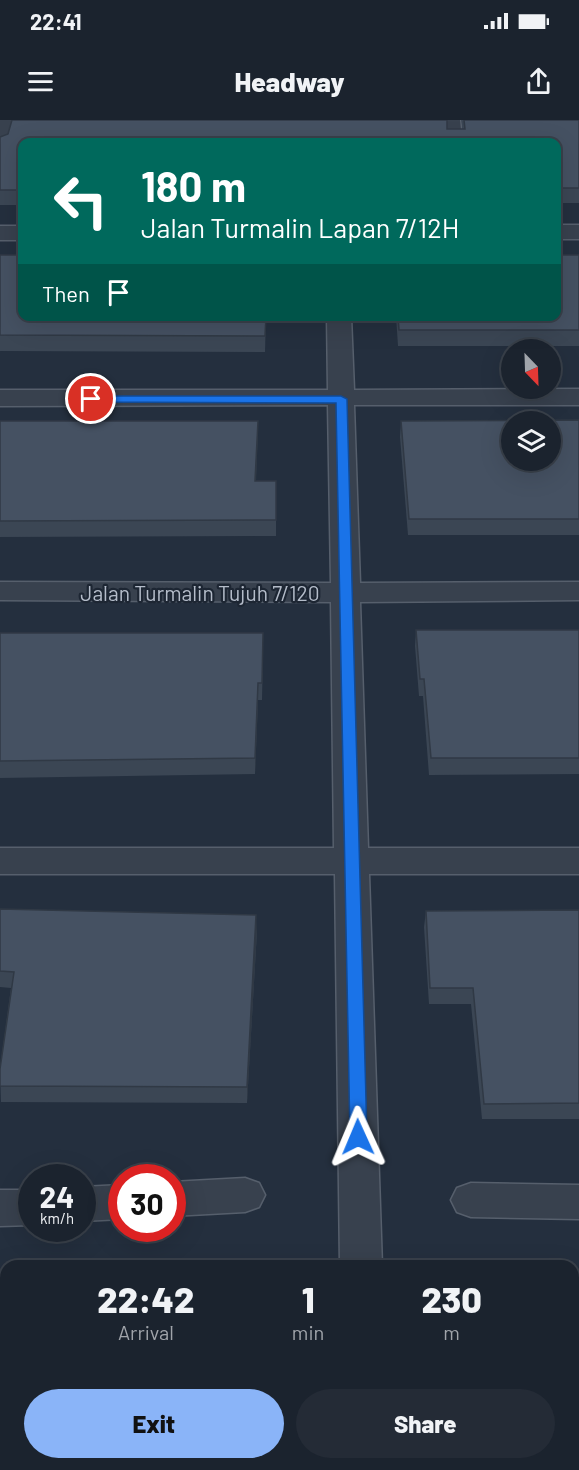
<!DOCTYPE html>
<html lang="en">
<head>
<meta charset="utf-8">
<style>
  :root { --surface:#1b232e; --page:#242b36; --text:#f1f3f6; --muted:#a0a4aa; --line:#39404a; --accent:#8ab4f8 }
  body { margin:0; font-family:Barlow,sans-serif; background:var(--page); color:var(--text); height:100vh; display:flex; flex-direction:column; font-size:22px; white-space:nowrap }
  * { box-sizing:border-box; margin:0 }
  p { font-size:20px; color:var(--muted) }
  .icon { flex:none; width:33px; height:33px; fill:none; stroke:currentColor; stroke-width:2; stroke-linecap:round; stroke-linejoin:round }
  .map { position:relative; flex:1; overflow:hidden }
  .drawer { position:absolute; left:0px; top:1140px; width:579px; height:210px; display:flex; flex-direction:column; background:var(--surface); border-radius:18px 18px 0 0; box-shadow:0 6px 24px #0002,0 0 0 2px var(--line) }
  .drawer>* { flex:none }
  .guide { position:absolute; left:18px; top:18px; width:543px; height:183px; border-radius:12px; box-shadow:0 6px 24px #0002,0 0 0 2px var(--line); background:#00695c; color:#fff; overflow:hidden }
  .needle { width:39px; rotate:157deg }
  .buttons { position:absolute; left:501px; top:219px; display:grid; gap:12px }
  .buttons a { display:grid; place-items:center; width:60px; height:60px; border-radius:50%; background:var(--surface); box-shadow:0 6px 24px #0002,0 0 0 2px var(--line); font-size:30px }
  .speed { position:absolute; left:18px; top:1044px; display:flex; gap:12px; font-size:30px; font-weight:700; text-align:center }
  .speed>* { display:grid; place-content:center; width:78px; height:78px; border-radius:50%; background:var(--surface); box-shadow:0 6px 24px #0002,0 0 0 2px var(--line); line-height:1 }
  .speed small { font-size:15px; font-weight:400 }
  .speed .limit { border:9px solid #d22; background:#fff; color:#111 }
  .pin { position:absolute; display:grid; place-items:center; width:51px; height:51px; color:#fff; margin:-26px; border:3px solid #fff; border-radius:50%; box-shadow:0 2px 6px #0007 }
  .me { position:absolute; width:66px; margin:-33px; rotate:359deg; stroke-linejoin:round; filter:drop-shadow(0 0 4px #0008) }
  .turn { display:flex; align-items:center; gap:21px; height:126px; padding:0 24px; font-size:27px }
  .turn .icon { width:78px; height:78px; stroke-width:2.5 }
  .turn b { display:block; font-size:42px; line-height:51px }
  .then { display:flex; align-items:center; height:57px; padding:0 24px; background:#0003; gap:12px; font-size:22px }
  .eta { display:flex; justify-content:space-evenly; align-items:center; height:102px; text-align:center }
  .eta b { font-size:36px; font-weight:800; line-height:42px }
  .action { display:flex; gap:12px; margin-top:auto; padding:12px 24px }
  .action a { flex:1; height:69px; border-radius:36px; background:var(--accent); color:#111; font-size:24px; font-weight:800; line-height:69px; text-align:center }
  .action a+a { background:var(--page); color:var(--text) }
  .status { display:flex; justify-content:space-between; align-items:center; height:42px; padding:0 30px; background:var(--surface); direction:ltr }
  .status svg { height:16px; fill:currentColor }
  header { display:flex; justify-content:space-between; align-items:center; height:78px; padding:0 24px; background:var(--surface); font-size:27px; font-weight:800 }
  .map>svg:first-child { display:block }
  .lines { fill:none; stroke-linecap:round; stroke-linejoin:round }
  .service-casing { stroke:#565f6c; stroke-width:3 }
  .minor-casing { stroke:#565f6c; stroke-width:3 }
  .tertiary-casing { stroke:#565f6c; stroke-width:3 }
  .service { fill:#38414e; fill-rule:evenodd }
  .minor { fill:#38414e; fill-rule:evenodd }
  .tertiary { fill:#38414e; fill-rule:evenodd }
  .wall { fill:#3b4654 }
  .shaded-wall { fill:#303945 }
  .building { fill:#455162; stroke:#303945; stroke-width:1.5; fill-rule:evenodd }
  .route { fill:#1a73e8; stroke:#114b97; stroke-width:1.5 }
  .labels { text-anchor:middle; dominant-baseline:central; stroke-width:4.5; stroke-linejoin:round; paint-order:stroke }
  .street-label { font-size:21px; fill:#b4bcc9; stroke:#1d2633 }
</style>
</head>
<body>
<div class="status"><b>22:41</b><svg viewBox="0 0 49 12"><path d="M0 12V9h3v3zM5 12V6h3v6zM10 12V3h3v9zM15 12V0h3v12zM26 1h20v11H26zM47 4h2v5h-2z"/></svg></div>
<header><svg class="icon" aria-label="menu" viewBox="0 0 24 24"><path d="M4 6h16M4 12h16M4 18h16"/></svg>Headway<svg class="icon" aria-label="share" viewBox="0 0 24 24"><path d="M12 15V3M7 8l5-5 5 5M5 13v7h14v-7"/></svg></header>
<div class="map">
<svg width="579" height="1350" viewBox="0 0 579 1350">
  <rect width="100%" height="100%" fill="#242f3e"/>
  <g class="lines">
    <defs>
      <path id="service" d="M446,0H460L462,22H448Z"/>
      <g id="minor">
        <path d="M0,0H16L8,28L0,30Z"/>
        <rect x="556" y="105" width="23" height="14"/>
        <rect x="0" y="106" width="22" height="14"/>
        <path d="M327,196H351L354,270L579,269V285H354L360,463L579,462V480L360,482L368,728H579V754H369L382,1146H340L335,754H0V728H334L331,482L0,480V462L331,463L328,285L0,286V270H328Z"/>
        <path d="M245,1058L259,1063L265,1075L259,1087L245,1092L172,1096V1062Z"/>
        <path d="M471,1063L579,1065V1099L471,1097L457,1092L451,1080L457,1068Z"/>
        <path d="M122,1065V1099L82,1101V1067Z"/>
        <path d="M0,1070H32V1105L0,1106Z"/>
      </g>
      <g id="tertiary">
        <rect x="0" y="1171" width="6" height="38"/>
        <rect x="573" y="1173" width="6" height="38"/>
      </g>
    </defs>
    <!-- service casing -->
    <use href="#service" class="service-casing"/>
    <!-- minor casing -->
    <use href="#minor" class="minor-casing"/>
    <!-- tertiary casing -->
    <use href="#tertiary" class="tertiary-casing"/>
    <!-- service -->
    <use href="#service" class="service"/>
    <!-- minor -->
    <use href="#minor" class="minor"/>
    <!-- tertiary -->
    <use href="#tertiary" class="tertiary"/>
  </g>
  <!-- wall -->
  <g class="wall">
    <path d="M462,0H579V83H556V22H22V85H0V17L462,9Z"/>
    <path d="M0,135L266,196L265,232L0,231Z"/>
    <path d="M579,135V226H398L396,196H556Z"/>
    <path d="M579,300V415H408L400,317L401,301Z"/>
    <path d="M0,301H258L256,361H276V416L0,417Z"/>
    <path d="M416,510H579V654L429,655L423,576H419L415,526Z"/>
    <path d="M0,513L263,530L262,580H258L255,654L0,658Z"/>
    <path d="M0,789L257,811L247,983L1,982L0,949L11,868L0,867Z"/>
    <path d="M579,790V999H482L471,884H429L424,807L426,791Z"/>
  </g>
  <!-- shaded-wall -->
  <g class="shaded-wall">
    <path d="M258,301V317L255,377V361Z"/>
    <path d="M258,563V580L255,654V638Z"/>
    <path d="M256,795L257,811L247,983V967Z"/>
  </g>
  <!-- building -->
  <g class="building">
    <path d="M12,0H447V9H465L464,0H579V68H556V22H22V70H0V17L8,14Z"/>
    <path d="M0,135H22V196H266L265,216L0,215Z"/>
    <path d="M556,135H579V210H399L398,196H556Z"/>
    <path d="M579,300V399H409L401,301ZM512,302H550V340H512Z"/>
    <path d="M0,301H258L255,361H276V400L0,401Z"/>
    <path d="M416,510H579V638H431L424,559H420Z"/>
    <path d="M0,513H263L262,563H258L255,638L0,641Z"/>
    <path d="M0,789L256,795L247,967L0,966V949L14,852L0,851Z"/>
    <path d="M579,790V983L484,984L473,868H430L426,791Z"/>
    <path d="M579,1283V1350H412L413,1344H573V1284Z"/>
    <path d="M63,1344H323L337,1350H62Z"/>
  </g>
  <!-- route -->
  <path class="route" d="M87,276H341L347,279L367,1017L364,1021H353L350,1017L336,283L91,282L87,281Z"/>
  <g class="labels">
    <!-- street labels -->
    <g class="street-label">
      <text x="200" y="472">Jalan Turmalin Tujuh 7/120</text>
    </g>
  </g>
</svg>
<div class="buttons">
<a><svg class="needle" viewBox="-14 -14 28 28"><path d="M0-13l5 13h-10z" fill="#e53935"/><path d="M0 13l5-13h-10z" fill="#a0a4aa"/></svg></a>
<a><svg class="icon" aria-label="layers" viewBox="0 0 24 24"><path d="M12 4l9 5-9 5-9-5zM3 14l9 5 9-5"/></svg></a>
</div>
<div class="speed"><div>24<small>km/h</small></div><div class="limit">30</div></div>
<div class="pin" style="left:91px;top:279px;background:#d93025"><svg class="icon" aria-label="arrive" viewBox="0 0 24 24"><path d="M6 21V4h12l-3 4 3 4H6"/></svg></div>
<svg class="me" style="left:358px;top:1017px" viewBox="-20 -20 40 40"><path d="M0-17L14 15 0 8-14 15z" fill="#1a73e8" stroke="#fff" stroke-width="4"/></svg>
<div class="guide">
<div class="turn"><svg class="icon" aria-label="left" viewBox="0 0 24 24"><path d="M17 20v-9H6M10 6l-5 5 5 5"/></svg><div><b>180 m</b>Jalan Turmalin Lapan 7/12H</div></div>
<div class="then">Then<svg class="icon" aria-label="arrive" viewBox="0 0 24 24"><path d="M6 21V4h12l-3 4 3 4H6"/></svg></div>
</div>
<section class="drawer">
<div class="eta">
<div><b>22:42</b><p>Arrival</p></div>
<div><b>1</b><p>min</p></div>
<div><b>230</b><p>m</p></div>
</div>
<div class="action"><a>Exit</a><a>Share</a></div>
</section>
</div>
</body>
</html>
